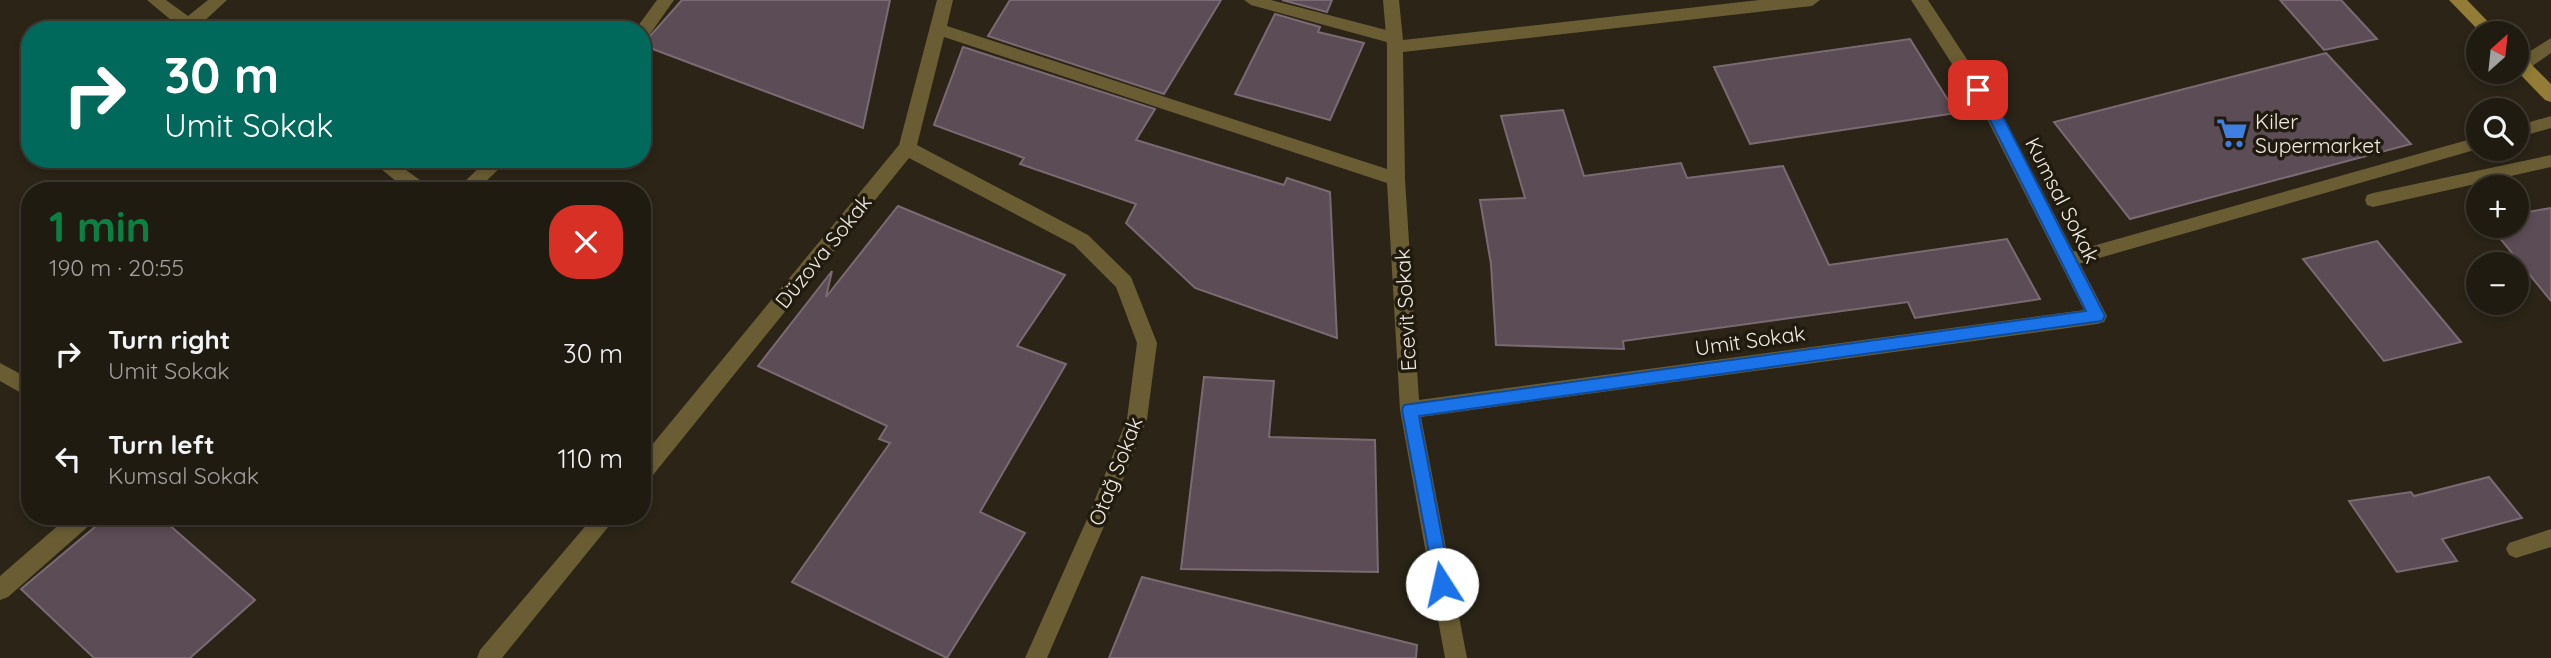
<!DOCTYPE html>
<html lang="en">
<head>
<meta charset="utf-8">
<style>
  :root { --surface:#201b11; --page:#2d281f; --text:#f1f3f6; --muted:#a2a19f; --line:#3d3931; --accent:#0b8043 }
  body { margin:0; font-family:Quicksand,sans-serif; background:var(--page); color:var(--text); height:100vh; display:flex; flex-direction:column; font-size:26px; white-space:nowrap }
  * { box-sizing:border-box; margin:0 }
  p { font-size:23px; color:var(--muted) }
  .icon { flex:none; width:38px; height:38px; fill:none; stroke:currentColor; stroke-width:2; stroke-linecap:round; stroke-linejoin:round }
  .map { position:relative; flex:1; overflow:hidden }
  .details { position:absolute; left:21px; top:182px; width:630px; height:343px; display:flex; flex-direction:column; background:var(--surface); border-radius:28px; box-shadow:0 4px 10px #0003,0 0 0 2px var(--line) }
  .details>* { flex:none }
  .guide { position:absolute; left:21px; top:21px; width:630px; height:147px; border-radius:28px; box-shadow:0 4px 10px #0003,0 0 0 2px var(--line); background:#00695c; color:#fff; overflow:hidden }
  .needle { width:46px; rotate:27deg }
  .tools { position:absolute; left:2466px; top:21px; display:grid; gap:14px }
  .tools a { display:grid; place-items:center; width:63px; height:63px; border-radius:50%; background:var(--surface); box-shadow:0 4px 10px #0003,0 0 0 2px var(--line); font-size:35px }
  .pin { position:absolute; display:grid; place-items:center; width:60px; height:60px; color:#fff; margin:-30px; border-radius:14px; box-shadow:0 4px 10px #0006 }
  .me { position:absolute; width:77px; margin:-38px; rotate:350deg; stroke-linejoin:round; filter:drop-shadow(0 0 5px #0008) }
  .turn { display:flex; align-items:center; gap:24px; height:147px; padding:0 28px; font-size:32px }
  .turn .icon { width:91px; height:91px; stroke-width:2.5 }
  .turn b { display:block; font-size:49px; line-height:60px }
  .round { display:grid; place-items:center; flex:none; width:74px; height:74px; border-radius:28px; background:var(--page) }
  .head { display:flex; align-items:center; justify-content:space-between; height:119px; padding:0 28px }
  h1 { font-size:42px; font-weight:700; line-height:52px; color:var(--accent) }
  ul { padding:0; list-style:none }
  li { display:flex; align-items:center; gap:21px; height:105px; padding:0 28px }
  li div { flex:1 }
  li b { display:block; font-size:26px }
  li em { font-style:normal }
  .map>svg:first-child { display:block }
  .building { fill:#5c4c55; stroke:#7b6a73; stroke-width:2 }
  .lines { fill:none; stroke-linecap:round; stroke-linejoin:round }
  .service { fill:#6a5d34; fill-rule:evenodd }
  .minor { fill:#6a5d34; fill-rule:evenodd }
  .secondary { fill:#927c36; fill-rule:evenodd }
  .route { fill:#1a73e8; stroke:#114b97; stroke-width:2 }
  .labels { text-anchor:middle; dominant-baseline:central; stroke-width:7; stroke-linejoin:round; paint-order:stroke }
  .poi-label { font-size:21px; fill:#f0ebe2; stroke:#211a0e; text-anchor:start }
  .street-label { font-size:21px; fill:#f0ebe2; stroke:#211a0e }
</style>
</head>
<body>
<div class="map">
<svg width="2551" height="658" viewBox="0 0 2551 658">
  <rect width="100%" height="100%" fill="#2b2417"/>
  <!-- building -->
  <g class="building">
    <path d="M682,0H890L863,128L642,45Z"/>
    <path d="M1010,0H1221L1164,94L988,36Z"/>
    <path d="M1282,0H1332L1327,12Z"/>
    <path d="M2280,0H2341L2377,39L2324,50Z"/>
    <path d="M1275,14L1320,27L1318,32L1364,43L1330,120L1235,94Z"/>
    <path d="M1910,39L1956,113L1750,144L1714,67Z"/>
    <path d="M963,47L1155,109L1136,140L1284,185L1287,178L1330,192L1337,338L1195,288L1126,223L1136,204L1020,164L1024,158L934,125Z"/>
    <path d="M2326,53L2411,144L2130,219L2054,122Z"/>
    <path d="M1563,110L1584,176L1681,163L1687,178L1783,166L1829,265L2007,239L2040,299L1915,318L1908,302L1623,341L1624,349L1496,345L1491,264L1480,200L1525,198L1501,116Z"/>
    <path d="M898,206L1065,275L1017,346L1066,364L980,512L1025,533L947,658L792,582L890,443L879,439L887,426L758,366L832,271L826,297Z"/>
    <path d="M2551,208V301L2490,226H2516V214Z"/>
    <path d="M2377,241L2461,342L2384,361L2303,259Z"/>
    <path d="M1204,377L1274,381L1269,437L1375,440L1378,572L1181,569Z"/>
    <path d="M2489,477L2522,518L2442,539L2457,561L2397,572L2349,501L2411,492L2414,496Z"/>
    <path d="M108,516H159L255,600L190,658H94L21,589Z"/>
    <path d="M1142,577L1417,645L1416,658H1109Z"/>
  </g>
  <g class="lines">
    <!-- service -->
    <g class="service">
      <path d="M1244,0H1271L1394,32L1402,38L1394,44L1251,5Z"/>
      <path d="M2551,116V128L2516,138V126Z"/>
      <path d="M2478,137V149L2068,267L2062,265L2060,260L2062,255L2068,253Z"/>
      <path d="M2551,155V167L2373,207L2367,205L2365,200L2367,195L2373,193Z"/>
      <path d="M2551,529V547L2516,558L2509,555L2506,549L2509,543Z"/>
    </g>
    <!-- minor -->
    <g class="minor">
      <path d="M147,0H166L188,16L208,0H227L200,25L203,30H183Z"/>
      <path d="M657,0H674L648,37L642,39V30H635Z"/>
      <path d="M937,0H953L947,26L1387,169V47L1383,0H1399L1403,40L1759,0H1820L1812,6L1403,52L1405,179L1419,400L2084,310L1986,117L1911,0H1928L1999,108L2107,316L2104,322L2097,324L1421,417L1467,658H1445L1400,410L1387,183L944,37L917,145L1088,235L1131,277L1157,343L1147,419L1108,517L1047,658H1025L1088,517L1127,419L1137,343L1116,287L1074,245L909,158L649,480L642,482V457L899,145Z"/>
      <path d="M2551,38V53L2528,69L2516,70V60Z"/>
      <path d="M369,159H391L428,186L431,191H408Z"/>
      <path d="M488,159H509L476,191H455Z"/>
      <path d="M0,363L30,379V398L0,381Z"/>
      <path d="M69,516H95L92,523L8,597L0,600V576Z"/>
      <path d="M594,516H617L502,658H477L480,650Z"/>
    </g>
    <!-- secondary -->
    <g class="secondary">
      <path d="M2449,0H2467L2499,33H2481Z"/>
      <path d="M2516,53L2522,55L2551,84V102L2545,100L2516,70Z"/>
    </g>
  </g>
  <!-- route -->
  <path class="route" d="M1978,85L1983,86L2001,113L2105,316L2102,321L1419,416L1451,584L1448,590L1442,592L1436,590L1402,410L1404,405L2086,311L1988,116L1971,90Z"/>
  <!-- icons -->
  <defs>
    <symbol id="supermarket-bare" viewBox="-9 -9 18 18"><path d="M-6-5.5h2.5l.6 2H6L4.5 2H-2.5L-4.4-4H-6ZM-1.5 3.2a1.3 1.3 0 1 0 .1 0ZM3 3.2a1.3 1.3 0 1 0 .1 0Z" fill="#3f7fe0" stroke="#211a0e" stroke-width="2.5" paint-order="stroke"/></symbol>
  </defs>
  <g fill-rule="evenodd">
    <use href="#supermarket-bare" x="2210" y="111" width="44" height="44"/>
  </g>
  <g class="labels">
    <!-- poi labels -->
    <g class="poi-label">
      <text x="2255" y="121">Kiler<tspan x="2255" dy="24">Supermarket</tspan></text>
    </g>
    <!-- street labels -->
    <g class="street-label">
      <text transform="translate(2063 200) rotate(63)">Kumsal Sokak</text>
      <text transform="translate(823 251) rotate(-51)">Düzova Sokak</text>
      <text transform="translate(1405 310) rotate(-93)">Ecevit Sokak</text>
      <text transform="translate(1750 340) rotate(-8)">Umit Sokak</text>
      <text transform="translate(1115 471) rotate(-69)">Otağ Sokak</text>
    </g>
  </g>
</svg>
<div class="tools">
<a><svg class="needle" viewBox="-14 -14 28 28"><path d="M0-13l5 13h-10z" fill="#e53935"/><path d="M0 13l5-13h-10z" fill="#a2a19f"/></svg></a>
<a><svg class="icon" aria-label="search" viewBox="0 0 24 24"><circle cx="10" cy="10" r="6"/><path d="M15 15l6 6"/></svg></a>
<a>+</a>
<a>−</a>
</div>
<div class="pin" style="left:1978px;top:90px;background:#d93025"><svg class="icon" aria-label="arrive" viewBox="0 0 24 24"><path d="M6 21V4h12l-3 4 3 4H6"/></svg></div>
<svg class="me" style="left:1442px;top:584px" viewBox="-20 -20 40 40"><circle r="19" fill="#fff"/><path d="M0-13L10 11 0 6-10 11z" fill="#1a73e8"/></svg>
<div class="guide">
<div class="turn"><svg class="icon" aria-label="right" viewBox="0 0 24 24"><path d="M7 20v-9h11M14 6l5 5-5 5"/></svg><div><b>30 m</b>Umit Sokak</div></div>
</div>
<section class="details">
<div class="head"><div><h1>1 min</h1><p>190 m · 20:55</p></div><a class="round" style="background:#d93025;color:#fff"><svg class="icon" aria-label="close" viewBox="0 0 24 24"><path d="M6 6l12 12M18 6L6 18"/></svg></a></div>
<ul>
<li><svg class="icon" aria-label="right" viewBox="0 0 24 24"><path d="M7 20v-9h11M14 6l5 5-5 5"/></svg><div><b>Turn right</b><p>Umit Sokak</p></div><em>30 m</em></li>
<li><svg class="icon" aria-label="left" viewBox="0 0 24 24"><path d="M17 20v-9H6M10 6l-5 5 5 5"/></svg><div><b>Turn left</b><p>Kumsal Sokak</p></div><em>110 m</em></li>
</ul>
</section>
</div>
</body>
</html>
